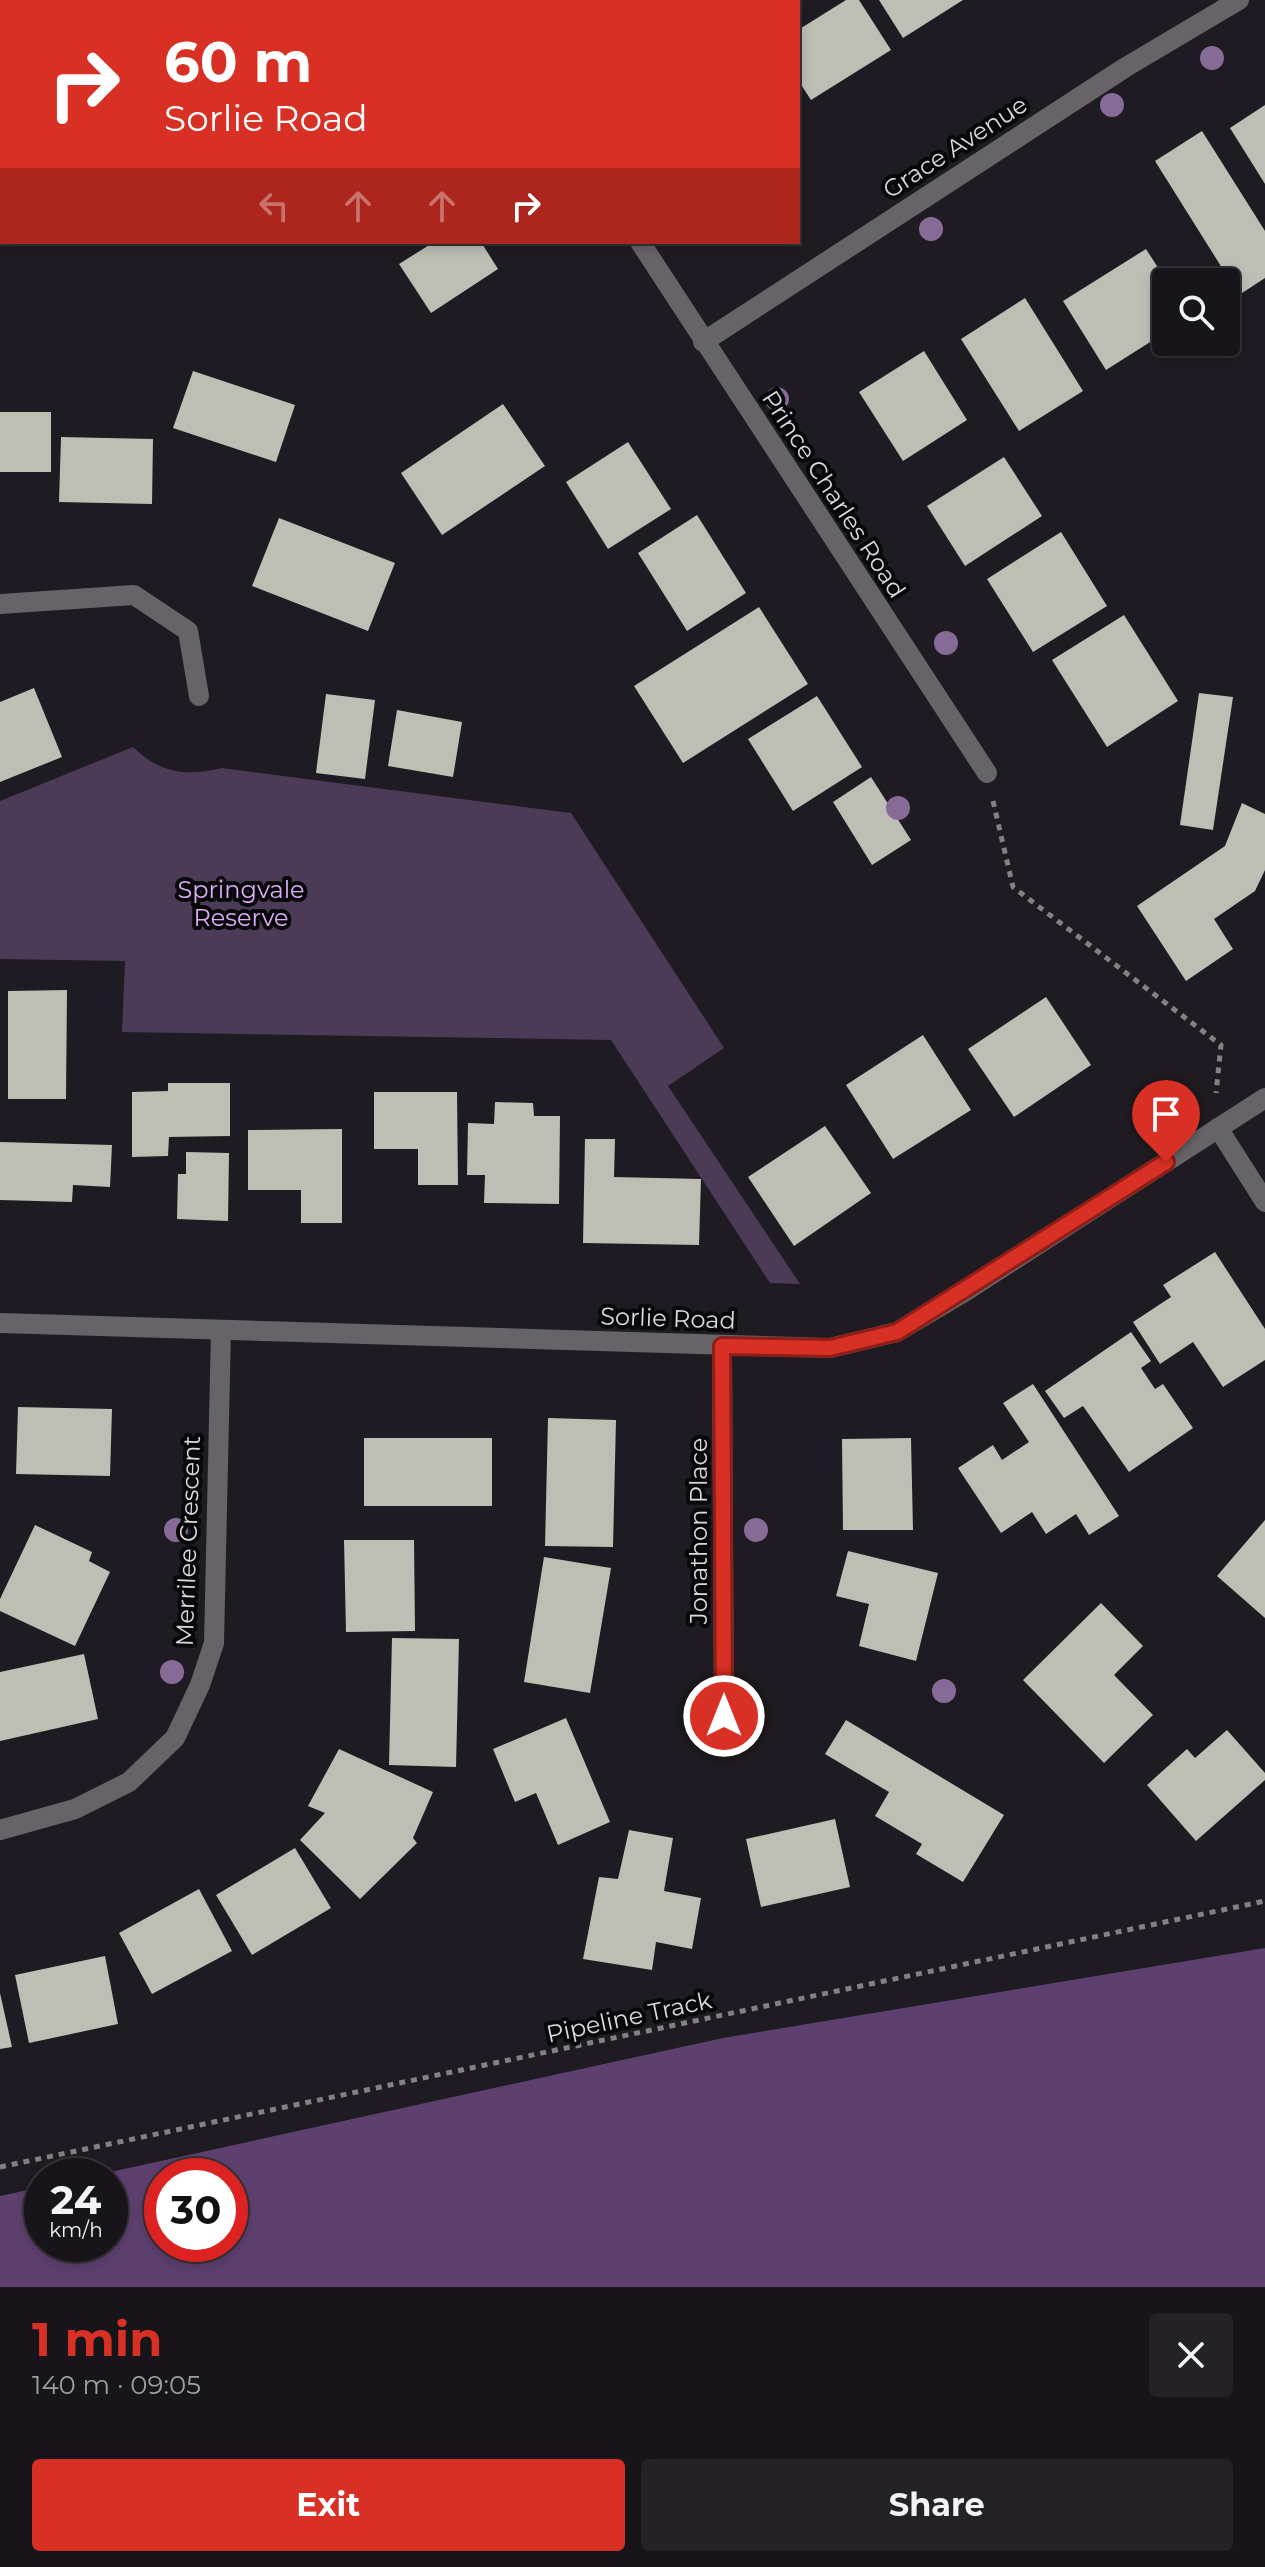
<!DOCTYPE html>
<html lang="en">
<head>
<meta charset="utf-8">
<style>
  :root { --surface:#17141a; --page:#242127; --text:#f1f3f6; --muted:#9e9ea2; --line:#363339; --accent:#d93025 }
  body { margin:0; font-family:Montserrat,sans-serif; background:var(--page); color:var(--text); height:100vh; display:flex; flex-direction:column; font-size:30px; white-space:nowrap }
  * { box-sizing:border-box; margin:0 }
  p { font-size:26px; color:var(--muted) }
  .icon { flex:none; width:44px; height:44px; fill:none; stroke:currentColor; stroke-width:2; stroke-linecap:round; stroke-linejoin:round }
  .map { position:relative; height:2287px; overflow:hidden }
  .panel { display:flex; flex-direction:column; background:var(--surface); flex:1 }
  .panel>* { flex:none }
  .top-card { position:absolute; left:0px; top:0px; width:800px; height:244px; box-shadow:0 4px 12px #0003,0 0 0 2px var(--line); background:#d93025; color:#fff; overflow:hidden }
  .tools { position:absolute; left:1152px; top:268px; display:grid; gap:16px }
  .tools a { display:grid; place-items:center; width:88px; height:88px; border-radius:8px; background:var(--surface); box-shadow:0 4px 12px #0003,0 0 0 2px var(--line); font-size:40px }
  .speed { position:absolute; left:24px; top:2158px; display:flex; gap:16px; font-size:40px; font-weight:700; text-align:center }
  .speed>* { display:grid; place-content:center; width:104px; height:104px; border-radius:50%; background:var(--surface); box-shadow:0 4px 12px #0003,0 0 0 2px var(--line); line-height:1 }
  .speed small { font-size:20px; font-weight:400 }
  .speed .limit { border:12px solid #d22; background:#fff; color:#111 }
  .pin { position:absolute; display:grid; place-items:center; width:68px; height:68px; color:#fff; margin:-82px -34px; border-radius:50% 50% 50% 0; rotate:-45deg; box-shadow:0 0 8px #0007 }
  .pin .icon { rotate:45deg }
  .me { position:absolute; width:88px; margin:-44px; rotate:0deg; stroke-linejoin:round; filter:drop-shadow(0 0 6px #0008) }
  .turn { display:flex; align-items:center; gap:28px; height:168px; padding:0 32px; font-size:36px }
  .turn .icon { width:104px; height:104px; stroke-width:2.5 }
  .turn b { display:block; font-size:56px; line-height:68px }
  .lanes { display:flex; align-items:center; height:76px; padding:0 32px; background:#0003; justify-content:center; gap:40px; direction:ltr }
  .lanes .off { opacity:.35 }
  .round { display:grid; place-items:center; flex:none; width:84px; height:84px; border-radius:8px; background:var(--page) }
  .head { display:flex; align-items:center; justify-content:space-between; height:136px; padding:0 32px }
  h1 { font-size:48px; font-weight:700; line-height:60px; color:var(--accent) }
  .cta { display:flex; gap:16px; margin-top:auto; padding:16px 32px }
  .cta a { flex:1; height:92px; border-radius:8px; background:var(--accent); color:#fff; font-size:32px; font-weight:700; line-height:92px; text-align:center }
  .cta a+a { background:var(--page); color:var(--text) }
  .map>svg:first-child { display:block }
  .green { fill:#4c3b57 }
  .forest { fill:#5e406f; fill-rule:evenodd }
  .building { fill:#bdbeb4 }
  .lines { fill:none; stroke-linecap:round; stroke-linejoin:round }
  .path { stroke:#848186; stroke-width:5; stroke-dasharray:6 6; stroke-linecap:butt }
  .minor { stroke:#666467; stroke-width:20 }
  .tree { fill:#876b97 }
  .route-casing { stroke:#8d1f18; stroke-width:20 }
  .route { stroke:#d93025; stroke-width:14 }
  .labels { text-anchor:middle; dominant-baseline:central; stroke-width:8; stroke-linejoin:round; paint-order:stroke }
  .street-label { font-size:24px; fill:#dbd9dd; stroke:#080709 }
  .park-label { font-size:24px; fill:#dcadf7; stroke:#080709 }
</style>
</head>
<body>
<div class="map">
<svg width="1265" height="2287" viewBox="0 0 1265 2287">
  <rect width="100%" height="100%" fill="#1f1b22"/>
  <!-- green -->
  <path class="green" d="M133,747C160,773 186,777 222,768L571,813L724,1048L668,1086L800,1284L770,1283L611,1040L122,1032L125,961L0,959V801Z"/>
  <!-- forest -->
  <path class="forest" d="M1265,1948V2287H0V2196L42,2187V2244H110V2176H92L723,2038ZM162,2176H230V2244H162Z"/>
  <!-- building -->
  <g class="building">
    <path d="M846,0H859L891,50L811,100L798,80V30Z"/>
    <path d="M879,0H963L903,38Z"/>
    <path d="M1265,105V184L1230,128Z"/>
    <path d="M1202,131L1265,231V278L1239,295L1155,161Z"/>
    <path d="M434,242H481L498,269L431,313L399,264Z"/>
    <path d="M1146,249L1166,280V332L1106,370L1063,301Z"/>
    <path d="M1025,298L1083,391L1019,431L961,339Z"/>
    <path d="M924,351L967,420L903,461L859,392Z"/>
    <path d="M193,371L295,405L276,462L173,428Z"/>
    <path d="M503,404L545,466L442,535L401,473Z"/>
    <rect x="0" y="412" width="51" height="60"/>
    <path d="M61,437L153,439L152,504L59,502Z"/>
    <path d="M628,442L671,509L608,549L566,482Z"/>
    <path d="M1004,457L1042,516L965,566L927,506Z"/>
    <path d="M697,515L746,593L687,631L638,553Z"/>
    <path d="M279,518L395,563L368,631L252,586Z"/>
    <path d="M1061,532L1107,606L1033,652L987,579Z"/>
    <path d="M759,607L808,684L683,763L634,686Z"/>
    <path d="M1124,615L1178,701L1107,747L1052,660Z"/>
    <path d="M34,688L62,757L0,782V702Z"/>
    <path d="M1199,693L1233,697L1213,830L1180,825Z"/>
    <path d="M326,694L375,700L365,779L316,773Z"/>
    <path d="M817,696L862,767L793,811L748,739Z"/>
    <path d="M397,710L462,722L453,777L388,766Z"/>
    <path d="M871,777L911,840L872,865L833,802Z"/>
    <path d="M1242,803L1265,814V870L1255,891L1214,919L1233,949L1186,981L1137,906L1225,846Z"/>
    <path d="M67,990L66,1099H8V991Z"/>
    <path d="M1046,997L1091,1065L1014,1117L968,1049Z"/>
    <path d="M923,1035L971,1110L893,1159L846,1085Z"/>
    <path d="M168,1083H230V1136L169,1137L168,1156L132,1157V1092L168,1091Z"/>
    <path d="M374,1092H457L458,1185H418V1149H374Z"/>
    <path d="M495,1102L533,1103L534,1116H560L559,1204L484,1203L485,1175H467L468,1123L494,1124Z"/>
    <path d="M825,1126L871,1193L794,1246L748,1177Z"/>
    <path d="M342,1129V1223H301V1190H248V1130Z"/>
    <path d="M585,1139H615L614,1177L701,1179L699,1245L583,1243Z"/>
    <path d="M0,1142L112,1145L110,1187L73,1185L72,1202L0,1200Z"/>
    <path d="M186,1152L229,1153L228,1221L177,1219L178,1174H186Z"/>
    <path d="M1215,1252L1265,1329V1360L1223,1387L1193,1342L1160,1364L1133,1322L1171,1297L1163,1285Z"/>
    <path d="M1131,1332L1151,1361L1141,1368L1155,1389L1163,1384L1193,1428L1129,1472L1083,1406L1064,1418L1045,1391Z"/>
    <path d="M1033,1384L1119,1516L1089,1535L1076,1514L1046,1534L1032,1512L1001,1533L958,1468L993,1445L1002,1460L1029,1442L1003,1403Z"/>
    <path d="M18,1407L112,1409L110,1476L16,1474Z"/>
    <path d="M548,1418L616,1420L613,1547L545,1546Z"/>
    <rect x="364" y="1438" width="128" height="68"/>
    <path d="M911,1438L913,1530H843L842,1439Z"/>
    <path d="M1265,1520V1618L1217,1576Z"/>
    <path d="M35,1525L92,1552L89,1561L110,1572L75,1646L0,1611V1599Z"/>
    <path d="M344,1540H414L415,1631L346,1632Z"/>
    <path d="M848,1551L938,1573L916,1661L859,1646L869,1604L836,1596Z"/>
    <path d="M544,1557L611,1568L590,1693L524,1682Z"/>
    <path d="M1101,1603L1143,1646L1114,1675L1153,1715L1104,1763L1023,1680Z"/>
    <path d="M392,1638L459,1639L456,1767L389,1765Z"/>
    <path d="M84,1654L98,1719L0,1741V1672Z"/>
    <path d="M566,1718L610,1822L558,1845L536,1793L515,1802L493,1749Z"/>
    <path d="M846,1720L1004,1815L963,1882L916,1854L922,1844L875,1816L889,1792L825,1754Z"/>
    <path d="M1227,1730L1265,1773V1780L1196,1841L1147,1785L1187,1749L1195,1758Z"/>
    <path d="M339,1749L433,1792L413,1838L417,1843L360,1899L300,1840L325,1813L308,1806Z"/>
    <path d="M835,1819L850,1887L761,1907L746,1839Z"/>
    <path d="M629,1830L673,1838L664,1891L701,1898L692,1949L656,1942L652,1970L583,1959L599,1877L618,1879Z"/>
    <path d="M295,1848L331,1908L252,1955L216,1895Z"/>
    <path d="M199,1889L232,1951L152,1994L119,1933Z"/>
    <path d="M105,1956L118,2024L29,2043L15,1975Z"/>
    <path d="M0,1993L12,2047L0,2049Z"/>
  </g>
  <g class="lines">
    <!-- path -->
    <g class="path">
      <path d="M993,801L1013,887L1221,1045L1216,1093"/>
      <path d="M0,2167L1265,1901"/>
    </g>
    <!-- minor -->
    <g class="minor">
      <path d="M484,0L485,2"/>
      <path d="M640,242L987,773"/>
      <path d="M703,342L1126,67L1239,0"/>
      <path d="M0,604L134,595L188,631L199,696"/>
      <path d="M1218,1128L1265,1202"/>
      <path d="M0,1323L830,1348L897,1332L961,1294L1265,1098"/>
      <path d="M722,1346L724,1716"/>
      <path d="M0,1830L75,1809L129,1782L175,1738L200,1685L214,1643L221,1330"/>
    </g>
  </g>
  <!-- trees -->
  <g class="tree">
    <circle cx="1212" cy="58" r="12"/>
    <circle cx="1112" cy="105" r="12"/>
    <circle cx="931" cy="229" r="12"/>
    <circle cx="777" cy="399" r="12"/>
    <circle cx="946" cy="643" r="12"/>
    <circle cx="898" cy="808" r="12"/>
    <circle cx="176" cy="1530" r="12"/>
    <circle cx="756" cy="1530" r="12"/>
    <circle cx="172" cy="1672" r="12"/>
    <circle cx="944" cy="1691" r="12"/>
  </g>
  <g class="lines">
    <defs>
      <path id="route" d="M724,1716L722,1346L830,1348L897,1332L1166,1162"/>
    </defs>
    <!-- route casing -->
    <use href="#route" class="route-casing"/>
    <!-- route -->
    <use href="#route" class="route"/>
  </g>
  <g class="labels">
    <!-- street labels -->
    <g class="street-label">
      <text transform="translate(955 147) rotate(-33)">Grace Avenue</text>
      <text transform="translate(834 494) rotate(57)">Prince Charles Road</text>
      <text transform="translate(668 1318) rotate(2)">Sorlie Road</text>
      <text transform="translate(698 1531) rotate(-90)">Jonathon Place</text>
      <text transform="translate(188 1541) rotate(-88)">Merrilee Crescent</text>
      <text transform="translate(629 2017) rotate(-12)">Pipeline Track</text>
    </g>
    <!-- park labels -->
    <g class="park-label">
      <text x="241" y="889">Springvale<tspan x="241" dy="28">Reserve</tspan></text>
    </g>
  </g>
</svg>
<div class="tools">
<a><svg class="icon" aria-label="search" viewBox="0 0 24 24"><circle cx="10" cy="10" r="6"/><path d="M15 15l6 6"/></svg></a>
</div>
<div class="speed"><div>24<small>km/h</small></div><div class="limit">30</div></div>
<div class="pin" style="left:1166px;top:1162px;background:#d93025"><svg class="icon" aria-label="arrive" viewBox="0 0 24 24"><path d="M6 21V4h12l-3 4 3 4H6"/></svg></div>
<svg class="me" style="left:724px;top:1716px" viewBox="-20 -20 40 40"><circle r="17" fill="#d93025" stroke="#fff" stroke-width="3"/><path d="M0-11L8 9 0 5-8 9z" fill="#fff"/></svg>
<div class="top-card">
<div class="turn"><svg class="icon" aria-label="right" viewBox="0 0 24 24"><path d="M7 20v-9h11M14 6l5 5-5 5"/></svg><div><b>60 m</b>Sorlie Road</div></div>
<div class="lanes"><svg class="icon off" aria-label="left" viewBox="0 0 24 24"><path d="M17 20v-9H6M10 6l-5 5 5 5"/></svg><svg class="icon off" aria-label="ahead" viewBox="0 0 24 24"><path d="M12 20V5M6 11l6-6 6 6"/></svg><svg class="icon off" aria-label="ahead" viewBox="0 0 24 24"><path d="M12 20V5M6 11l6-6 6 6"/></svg><svg class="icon" aria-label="right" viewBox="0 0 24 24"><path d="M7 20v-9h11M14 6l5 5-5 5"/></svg></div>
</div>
</div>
<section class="panel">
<div class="head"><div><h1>1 min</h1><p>140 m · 09:05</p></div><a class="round"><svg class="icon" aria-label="close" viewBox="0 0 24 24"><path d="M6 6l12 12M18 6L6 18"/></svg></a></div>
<div class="cta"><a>Exit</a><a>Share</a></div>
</section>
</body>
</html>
